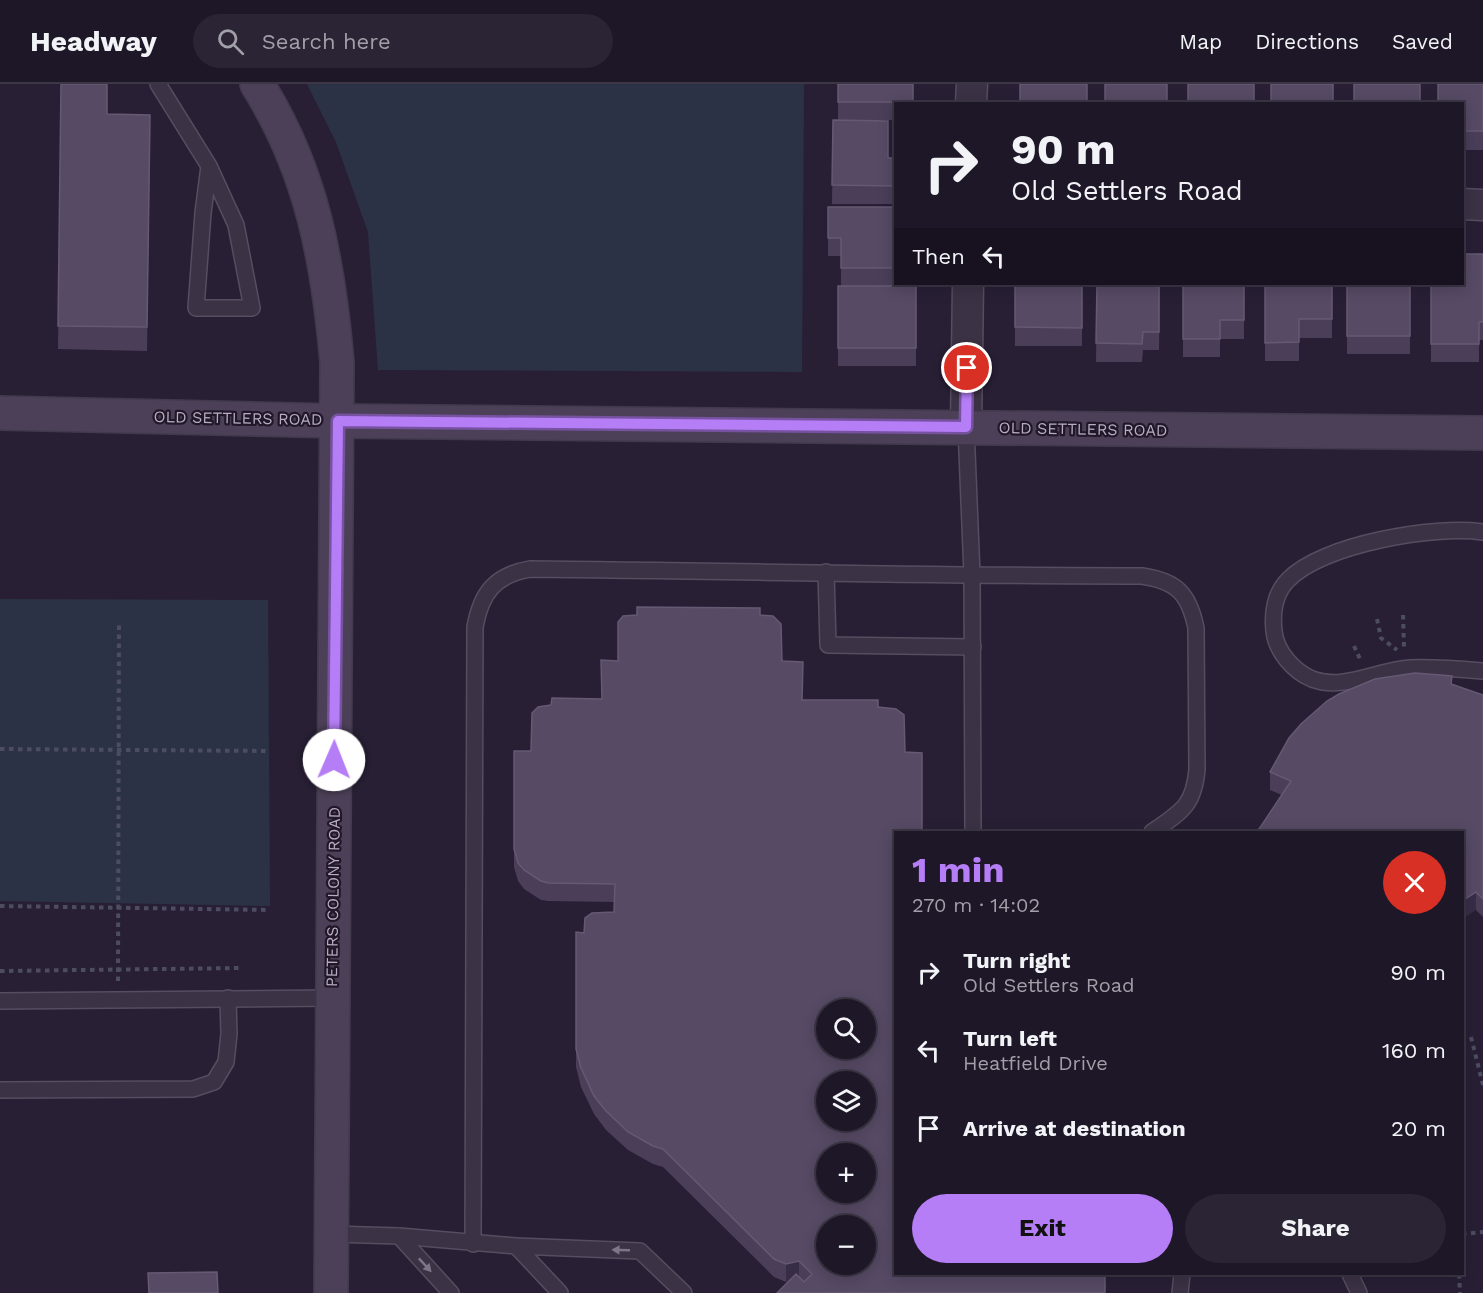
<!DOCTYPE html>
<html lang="en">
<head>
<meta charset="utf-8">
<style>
  :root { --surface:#1e1728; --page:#2b2434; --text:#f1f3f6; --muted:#a19fa8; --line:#3c3645; --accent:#b67ef6 }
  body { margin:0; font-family:"Work Sans",sans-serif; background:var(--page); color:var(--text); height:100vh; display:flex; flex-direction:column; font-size:22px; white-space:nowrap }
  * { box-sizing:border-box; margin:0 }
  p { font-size:20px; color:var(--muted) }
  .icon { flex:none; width:33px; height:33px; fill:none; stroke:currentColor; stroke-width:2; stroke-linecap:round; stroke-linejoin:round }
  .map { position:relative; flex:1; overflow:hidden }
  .side { position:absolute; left:894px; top:747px; width:570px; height:444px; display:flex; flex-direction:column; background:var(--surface); border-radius:0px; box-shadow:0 3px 15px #0003,0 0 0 2px var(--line) }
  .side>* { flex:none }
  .guide { position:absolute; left:894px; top:18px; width:570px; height:183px; border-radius:0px; box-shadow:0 3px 15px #0003,0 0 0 2px var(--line); background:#1e1728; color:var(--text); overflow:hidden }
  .tools { position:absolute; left:816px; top:915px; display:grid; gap:12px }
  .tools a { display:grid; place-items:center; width:60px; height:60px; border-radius:50%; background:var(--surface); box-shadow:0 3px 15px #0003,0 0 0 2px var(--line); font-size:30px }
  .pin { position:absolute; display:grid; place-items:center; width:51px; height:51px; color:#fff; margin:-26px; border:3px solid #fff; border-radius:50%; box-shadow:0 2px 6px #0007 }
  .me { position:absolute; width:66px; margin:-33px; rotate:1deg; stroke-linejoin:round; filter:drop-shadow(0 0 4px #0008) }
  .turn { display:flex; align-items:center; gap:21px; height:126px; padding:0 18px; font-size:27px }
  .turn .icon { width:78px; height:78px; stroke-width:2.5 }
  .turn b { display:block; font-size:42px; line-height:51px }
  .then { display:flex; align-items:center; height:57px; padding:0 18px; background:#0003; gap:12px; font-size:22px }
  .round { display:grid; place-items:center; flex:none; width:63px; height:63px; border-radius:32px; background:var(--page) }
  .summary { display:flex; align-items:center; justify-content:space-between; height:102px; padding:0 18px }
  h1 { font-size:36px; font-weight:700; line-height:45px; color:var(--accent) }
  .button { display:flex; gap:12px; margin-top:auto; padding:12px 18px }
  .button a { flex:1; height:69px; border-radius:36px; background:var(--accent); color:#111; font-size:24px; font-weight:700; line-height:69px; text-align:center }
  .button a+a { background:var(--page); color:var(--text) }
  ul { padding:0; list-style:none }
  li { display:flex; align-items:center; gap:18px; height:78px; padding:0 18px }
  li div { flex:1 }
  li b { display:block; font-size:22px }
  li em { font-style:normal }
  header { display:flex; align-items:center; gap:36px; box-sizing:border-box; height:84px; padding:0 30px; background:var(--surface); border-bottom:2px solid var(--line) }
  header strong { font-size:28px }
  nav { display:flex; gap:33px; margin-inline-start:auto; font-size:21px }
  .search { width:420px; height:54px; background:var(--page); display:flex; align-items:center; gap:15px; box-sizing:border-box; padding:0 21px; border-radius:33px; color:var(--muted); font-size:22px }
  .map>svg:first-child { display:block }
  .green { fill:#2c3245 }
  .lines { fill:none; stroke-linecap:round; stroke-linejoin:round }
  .lane-casing { stroke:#564d61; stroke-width:18 }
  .street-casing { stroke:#564d61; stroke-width:33 }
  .secondary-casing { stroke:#41394c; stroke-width:36 }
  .path { stroke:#4d4d61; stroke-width:4; stroke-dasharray:4.5 4.5; stroke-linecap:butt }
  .lane { stroke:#3b3245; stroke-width:15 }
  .street { stroke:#3b3245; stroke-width:30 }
  .secondary { stroke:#4c4058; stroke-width:33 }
  .wall { fill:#4a3e59 }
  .shaded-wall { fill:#382d46 }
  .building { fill:#564a64; stroke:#655973; stroke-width:1.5; fill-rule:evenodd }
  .oneway { fill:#7f758a }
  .route-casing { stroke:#7652a0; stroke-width:15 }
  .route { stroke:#b67ef6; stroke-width:10 }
  .labels { text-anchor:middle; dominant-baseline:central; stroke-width:4.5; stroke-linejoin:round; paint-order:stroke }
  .street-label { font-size:16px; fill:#b7acc3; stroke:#201829 }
</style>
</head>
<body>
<header>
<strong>Headway</strong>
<div class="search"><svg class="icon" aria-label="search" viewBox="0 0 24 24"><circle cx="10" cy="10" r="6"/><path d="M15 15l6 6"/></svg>Search here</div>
<nav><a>Map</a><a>Directions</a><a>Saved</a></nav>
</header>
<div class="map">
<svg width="1483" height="1209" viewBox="0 0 1483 1209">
  <rect width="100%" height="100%" fill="#281f35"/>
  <!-- green -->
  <g class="green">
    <path d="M307,0H804L802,288L378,286L368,148L336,58Z"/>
    <path d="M0,515L268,516L270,822L0,817Z"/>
  </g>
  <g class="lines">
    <defs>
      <g id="lane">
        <path d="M158,0L209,82L236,141L252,224H196L203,129L209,82"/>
        <path d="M966,343L972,491L973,748"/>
        <path d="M1483,448C1435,441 1322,460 1288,496C1275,509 1272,529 1274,547C1276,567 1293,587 1312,595C1343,607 1378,586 1410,584C1434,583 1459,585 1483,587"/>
        <path d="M826,488L828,561L973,563"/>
        <path d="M0,917L332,914"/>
        <path d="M0,1006L193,1005L214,998L226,978L229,950L228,914"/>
        <path d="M331,1150L399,1152L516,1162L640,1167L684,1209"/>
        <path d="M399,1152L451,1209"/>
        <path d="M473,1160L475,543C481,509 495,491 530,485C734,487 938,492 1142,492C1177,497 1189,510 1196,544L1197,685C1194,722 1181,728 1152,748"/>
        <path d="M516,1162L560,1209"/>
        <path d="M1350,1190L1359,1209"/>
        <path d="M1180,1209L1182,1190"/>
      </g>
      <g id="street">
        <path d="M971,20L972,0"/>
        <path d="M1462,120L1483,121"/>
        <path d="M966,343L968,200"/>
      </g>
      <g id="secondary">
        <path d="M257,0C312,87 328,177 337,278L331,1209"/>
        <path d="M0,329L338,337L1483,349"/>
      </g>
    </defs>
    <!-- lane casing -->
    <use href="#lane" class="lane-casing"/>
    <!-- street casing -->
    <use href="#street" class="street-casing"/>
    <!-- secondary casing -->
    <use href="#secondary" class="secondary-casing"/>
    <!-- path -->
    <g class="path">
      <path d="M1403,531L1404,564"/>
      <path d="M1377,535L1381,554L1397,566"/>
      <path d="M1354,562L1360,575"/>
      <path d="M0,665L269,667"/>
      <path d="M0,822L270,826"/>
      <path d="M0,887L242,884"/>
      <path d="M118,897L119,539"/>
      <path d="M1471,953L1483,1001"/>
      <path d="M1462,1046H1464"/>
      <path d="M1462,1150L1483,1148"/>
      <path d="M1459,1190L1460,1209"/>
    </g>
    <!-- lane -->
    <use href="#lane" class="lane"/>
    <!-- street -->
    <use href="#street" class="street"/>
    <!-- secondary -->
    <use href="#secondary" class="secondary"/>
  </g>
  <!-- wall -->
  <g class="wall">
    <path d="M61,0L107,30L150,55L147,267L58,265Z"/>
    <path d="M838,0H913V20H896V36H874L888,74H896V120H832L833,36H838Z"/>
    <path d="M1483,0V66H1462V20Z"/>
    <path d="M828,123L893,156H896V200H915V202H916V282H838V202H841V172H828Z"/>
    <path d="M1483,170V256H1479V278H1431V200Z"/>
    <rect x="1015" y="200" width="67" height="62"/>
    <path d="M1097,200H1160L1159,266H1143L1142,278H1096Z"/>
    <path d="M1183,200H1244V255H1220V273H1183Z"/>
    <path d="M1265,200H1332V254H1299V277H1265Z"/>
    <rect x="1347" y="200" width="63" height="70"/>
    <path d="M760,531L803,616L878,623L896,748V1190L1105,1209L789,1197L786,1198L774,1193L663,1083L653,1080L628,1066L606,1046L594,1030L581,1003L576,983V848L584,849L614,828V818L548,817L541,816L524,805L518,797L514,783V667H531L602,615L618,577Z"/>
    <path d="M1452,601L1483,611V833L1476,826L1282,711L1270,706V688Z"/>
  </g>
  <!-- shaded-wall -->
  <g class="shaded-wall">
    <path d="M1476,808V826L1462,835V817Z"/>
    <path d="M799,1177V1195L786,1198V1180Z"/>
  </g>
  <!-- building -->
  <g class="building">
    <path d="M61,0H107V30L150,31L147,243L58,242Z"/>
    <rect x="838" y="0" width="75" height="18"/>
    <rect x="1020" y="0" width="67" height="20"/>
    <rect x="1105" y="0" width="62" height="20"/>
    <rect x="1188" y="0" width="66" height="20"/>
    <rect x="1271" y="0" width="62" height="20"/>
    <rect x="1354" y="0" width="66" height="20"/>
    <path d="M1438,0H1483V47H1462V20H1438Z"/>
    <path d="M833,36L888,37V74H896V102L832,101Z"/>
    <path d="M828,123H893V156H896V184H841V154H828Z"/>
    <path d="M1462,170H1483V238H1479V260H1431V200H1462Z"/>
    <path d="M1015,200H1082V244L1015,243Z"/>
    <path d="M1097,200H1159V248H1143L1142,260L1096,259Z"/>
    <path d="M1183,200H1244V236H1220V255H1183Z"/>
    <path d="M1265,200H1332V235H1299V258L1265,259Z"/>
    <rect x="1347" y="200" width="63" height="52"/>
    <rect x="838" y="202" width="78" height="62"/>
    <path d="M637,523L760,524V531L773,532L781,540L782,577L803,578L802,616H878V623L896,625L904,631L905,668L922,669V748H896V1190H1105V1209H777L796,1190L804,1198L812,1190L799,1177L786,1180L774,1175L663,1065L653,1062L628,1048L606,1027L594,1012L581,984L576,965V848L584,849L585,834L592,829L614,828L615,800L548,799L541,797L524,786L518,779L514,765V667H531L532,629L538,623L551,621L552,614L602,615L601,576L618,577V538L623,532L637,531ZM826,926H866V964H826ZM826,998H866V1036H826ZM826,1070H866V1108H826ZM826,1142H866V1180H826Z"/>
    <path d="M1415,589L1452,592L1451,600L1483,611V815L1476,808L1462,817V748H1257L1291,697L1270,688L1289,654L1301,640L1327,617L1339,610L1375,595Z"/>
    <path d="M217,1188L218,1209H149L148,1189Z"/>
  </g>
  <!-- one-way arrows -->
  <defs><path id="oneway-solid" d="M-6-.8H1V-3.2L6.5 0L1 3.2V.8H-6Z" transform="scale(1.5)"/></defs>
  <g class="oneway">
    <use href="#oneway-solid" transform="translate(621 1166) rotate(-178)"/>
    <use href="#oneway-solid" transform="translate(425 1181) rotate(47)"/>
  </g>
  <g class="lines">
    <defs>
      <path id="route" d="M334,676L338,337L966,343L967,284"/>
    </defs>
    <!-- route casing -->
    <use href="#route" class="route-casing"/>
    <!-- route -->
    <use href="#route" class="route"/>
  </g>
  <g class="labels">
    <!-- street labels -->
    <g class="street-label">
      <text transform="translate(238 334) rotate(1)">OLD SETTLERS ROAD</text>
      <text transform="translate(1083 345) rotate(1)">OLD SETTLERS ROAD</text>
      <text transform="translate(333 813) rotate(-89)">PETERS COLONY ROAD</text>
    </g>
  </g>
</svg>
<div class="tools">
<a><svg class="icon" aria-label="search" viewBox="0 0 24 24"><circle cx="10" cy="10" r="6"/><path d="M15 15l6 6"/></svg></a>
<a><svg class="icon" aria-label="layers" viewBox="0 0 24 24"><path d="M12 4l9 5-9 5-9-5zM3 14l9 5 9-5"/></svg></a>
<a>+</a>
<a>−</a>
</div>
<div class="pin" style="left:967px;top:284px;background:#d93025"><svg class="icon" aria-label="arrive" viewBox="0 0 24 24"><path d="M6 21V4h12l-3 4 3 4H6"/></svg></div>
<svg class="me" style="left:334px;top:676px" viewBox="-20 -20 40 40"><circle r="19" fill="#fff"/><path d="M0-13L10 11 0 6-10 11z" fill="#b67ef6"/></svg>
<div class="guide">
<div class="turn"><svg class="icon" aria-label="right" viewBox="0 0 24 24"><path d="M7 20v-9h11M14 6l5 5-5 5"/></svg><div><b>90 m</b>Old Settlers Road</div></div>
<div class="then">Then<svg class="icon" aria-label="left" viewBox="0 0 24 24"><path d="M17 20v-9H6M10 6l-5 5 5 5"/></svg></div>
</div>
<section class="side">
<div class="summary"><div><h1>1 min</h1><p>270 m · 14:02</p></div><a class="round" style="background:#d93025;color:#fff"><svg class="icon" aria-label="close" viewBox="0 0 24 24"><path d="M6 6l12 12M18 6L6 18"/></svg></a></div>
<ul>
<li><svg class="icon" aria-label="right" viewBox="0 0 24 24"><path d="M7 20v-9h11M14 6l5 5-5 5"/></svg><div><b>Turn right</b><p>Old Settlers Road</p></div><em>90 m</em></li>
<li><svg class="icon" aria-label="left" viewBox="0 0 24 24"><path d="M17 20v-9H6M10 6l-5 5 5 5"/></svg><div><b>Turn left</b><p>Heatfield Drive</p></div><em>160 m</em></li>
<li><svg class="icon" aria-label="arrive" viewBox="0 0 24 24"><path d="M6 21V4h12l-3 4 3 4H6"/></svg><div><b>Arrive at destination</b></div><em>20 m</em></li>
</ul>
<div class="button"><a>Exit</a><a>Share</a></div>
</section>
</div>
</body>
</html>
